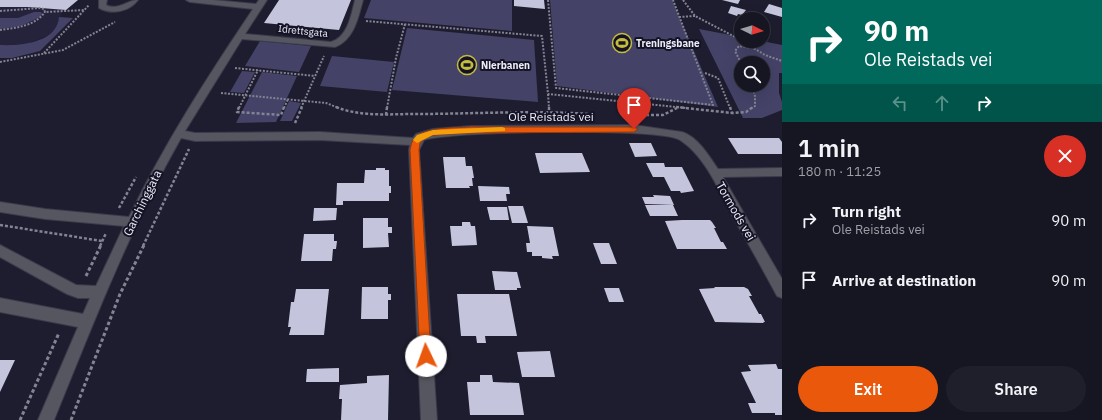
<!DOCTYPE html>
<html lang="en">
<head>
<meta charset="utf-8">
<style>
  :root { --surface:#161623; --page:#1f1f2b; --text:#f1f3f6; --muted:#9e9fa6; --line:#353541; --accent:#ea580c }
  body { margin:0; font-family:"IBM Plex Sans",sans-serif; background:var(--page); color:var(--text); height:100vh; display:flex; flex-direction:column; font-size:15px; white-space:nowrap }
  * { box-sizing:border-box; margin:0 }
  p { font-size:13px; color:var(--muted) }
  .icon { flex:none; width:22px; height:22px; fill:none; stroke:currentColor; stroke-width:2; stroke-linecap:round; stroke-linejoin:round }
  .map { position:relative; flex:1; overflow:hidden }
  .panel { display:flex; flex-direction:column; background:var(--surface); width:320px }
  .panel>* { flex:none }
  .banner { background:#00695c; color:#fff; overflow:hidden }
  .needle { width:26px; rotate:95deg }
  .controls { position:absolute; left:734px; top:12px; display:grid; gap:8px }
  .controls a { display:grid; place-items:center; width:36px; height:36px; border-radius:50%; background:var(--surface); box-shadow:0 4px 16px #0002,0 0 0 1px var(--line); font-size:20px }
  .pin { position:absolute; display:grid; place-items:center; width:34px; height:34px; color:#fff; margin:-41px -17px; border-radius:50% 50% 50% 0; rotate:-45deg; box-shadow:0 0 4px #0007 }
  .pin .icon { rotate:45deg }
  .me { position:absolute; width:44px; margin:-22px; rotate:357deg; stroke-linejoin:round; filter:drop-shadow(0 0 3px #0008) }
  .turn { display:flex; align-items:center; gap:14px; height:84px; padding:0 16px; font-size:18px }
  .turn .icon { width:52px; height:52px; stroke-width:2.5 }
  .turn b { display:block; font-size:28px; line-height:34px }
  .lanes { display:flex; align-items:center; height:38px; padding:0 16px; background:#0003; justify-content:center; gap:20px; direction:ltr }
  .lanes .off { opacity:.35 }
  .round { display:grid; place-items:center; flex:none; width:42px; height:42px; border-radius:21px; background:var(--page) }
  .overview { display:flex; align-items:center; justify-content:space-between; height:68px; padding:0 16px }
  h1 { font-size:24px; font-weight:600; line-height:30px }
  .primary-button { display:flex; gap:8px; margin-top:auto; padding:8px 16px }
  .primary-button a { flex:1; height:46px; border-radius:24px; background:var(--accent); color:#fff; font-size:16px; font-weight:600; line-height:46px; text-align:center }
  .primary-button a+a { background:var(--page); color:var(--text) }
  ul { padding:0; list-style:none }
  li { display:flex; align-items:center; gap:12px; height:60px; padding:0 16px }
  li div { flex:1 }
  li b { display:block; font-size:15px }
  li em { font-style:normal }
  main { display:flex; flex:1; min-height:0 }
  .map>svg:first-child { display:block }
  .built { fill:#25233c }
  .green { fill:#444267; fill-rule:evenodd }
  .building { fill:#c4c4dc }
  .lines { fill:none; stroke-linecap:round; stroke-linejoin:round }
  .minor-casing { stroke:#3a3a4b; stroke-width:2 }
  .path-far2 { stroke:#838393; stroke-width:2; stroke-dasharray:2 1.5; stroke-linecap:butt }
  .path-far1 { stroke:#838393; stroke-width:2.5; stroke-dasharray:3 2; stroke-linecap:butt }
  .path { stroke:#838393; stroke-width:3; stroke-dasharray:3.5 2.5; stroke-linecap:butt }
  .minor { fill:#565660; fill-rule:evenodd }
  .route { fill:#ea580c; stroke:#983908 }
  .slow { fill:#f59e0b }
  .labels { text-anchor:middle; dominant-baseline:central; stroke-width:4; stroke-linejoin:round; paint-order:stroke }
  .far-street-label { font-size:10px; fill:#ececf9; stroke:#141325 }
  .far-poi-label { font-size:10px; font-weight:bold; fill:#ececf9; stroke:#141325; text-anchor:start }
  .street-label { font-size:12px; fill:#ececf9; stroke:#141325 }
</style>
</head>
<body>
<main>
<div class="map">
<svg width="782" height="420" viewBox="0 0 782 420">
  <rect width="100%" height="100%" fill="#1d1d2f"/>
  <!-- built -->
  <path class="built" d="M0,7H28L66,10L61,13L58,25L49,35L30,43L6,46L0,45Z"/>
  <!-- green -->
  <g class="green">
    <path d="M371,0H512V31L364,18Z"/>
    <path d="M550,0H672L718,107L557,86Z"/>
    <path d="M34,12H41L42,14L40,17L21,26L0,29V18H18Z"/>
    <path d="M59,17L73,18L40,51L12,58H0V45C20,46 57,43 59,17Z"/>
    <path d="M407,28L534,40L538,102L392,90Z"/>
    <path d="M699,29L741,37V41H762L782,45V73H779V93L782,102V110L762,118H743ZM741,63H763V85H741Z"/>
    <path d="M260,41L311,46L299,72L245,66Z"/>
    <path d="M332,56L394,62L387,92L320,86Z"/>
    <path d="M242,71L255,72L244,93L230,92Z"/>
    <path d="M262,72L297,76L276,122L236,123Z"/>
    <path d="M289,101L301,103L292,121H280Z"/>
  </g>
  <!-- building -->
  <g class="building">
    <path d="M0,0H78L66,10L28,7H0Z"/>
    <path d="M279,0H351L339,30L264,23Z"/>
    <path d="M514,0H544L545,9L514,6Z"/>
    <path d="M722,0H740L738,4Z"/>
    <path d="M769,4L782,8V17L764,12Z"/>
    <path d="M731,6L746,10L742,15L738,14L737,16L728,13Z"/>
    <path d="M728,138H779L782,142V154H738Z"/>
    <path d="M629,143H651L657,156L635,157Z"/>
    <path d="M535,153H582L590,172L540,173Z"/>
    <path d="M443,157H465L466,166H472L474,178H472L473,186H469L470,188H446Z"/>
    <path d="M646,163H664L665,167H682L694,191L681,193L680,191H671L664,177H653Z"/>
    <path d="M376,168H385V170H389V186H391V193H389V201H343V205H336L337,183H364L365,170H376Z"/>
    <path d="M478,186L509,187L510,194H506L507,201H480Z"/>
    <path d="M653,195L670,196L674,205L645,204L642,197H654Z"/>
    <path d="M645,205H673L678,216H650Z"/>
    <path d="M508,206H523L528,223H512Z"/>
    <path d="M487,207H507L509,220H490Z"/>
    <path d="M314,208H337L336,220L313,221Z"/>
    <path d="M363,218H388V227H392V233H388L389,247L363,248Z"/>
    <path d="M682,220H710L712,222L716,228H714L721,242H723L727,249H677L665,221Z"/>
    <path d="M462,222H470L471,226H475L477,245L452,246L450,226H462Z"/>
    <path d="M527,226L553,227L559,256H552L553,259L542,258V256H532V252H527L526,243H530Z"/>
    <path d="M304,234H334V241H337L336,249H333L332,261H301Z"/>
    <path d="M593,243H609L617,264H601Z"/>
    <path d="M492,271L517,272L521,288H517V290H495Z"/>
    <path d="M362,287H388V294H391V300H388V319H361Z"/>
    <path d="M714,287H744L748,289L752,296H749L759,314H761L765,322H763L764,323L715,322L699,289L715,288Z"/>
    <path d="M604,288H619L624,302H609Z"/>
    <path d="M296,289H329L324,335H289L291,327H288L291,302H294Z"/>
    <path d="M457,294H509L517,336H485L486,343H477L476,336H461Z"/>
    <path d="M550,351L555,377H522L517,352Z"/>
    <path d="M0,360H15L0,392Z"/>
    <path d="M776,364L778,369H782V415H775V413H752L748,403H756L741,372L751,371L748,365Z"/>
    <path d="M339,368V382H306L307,369Z"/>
    <path d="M389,375L388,420H341L342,399H339L340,385L367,383V376Z"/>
    <path d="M480,375H492L493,382L519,383L524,415H470L467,382H480Z"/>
  </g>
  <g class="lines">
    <defs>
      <g id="minor">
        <path d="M99,0H107L106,5C118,11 127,0 138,0C129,12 112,15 99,8Z"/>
        <path d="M186,0H213L256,4L259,0H267L245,34L331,42C348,37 351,15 355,0H363C358,18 354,40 335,47L242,39L185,131L195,133L320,132L413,138L416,134L433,129L471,126L634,125L682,132C698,137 709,156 718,169L782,168V176L723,177L782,279V298L777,296C763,270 748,243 733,217C719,191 706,157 680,140C661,127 451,131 424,140L419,150L437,420H421L409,150L410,145L320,140L195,141L181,138C130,228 93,324 54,420H38L78,327L0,312V298L83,314L90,298H78L67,294L0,257V245L76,285L96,286L124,226L45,219L0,212V202L45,209L129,217C164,144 208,76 253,9L190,2Z"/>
      </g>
    </defs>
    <!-- minor casing -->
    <use href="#minor" class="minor-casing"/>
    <!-- path-far2 -->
    <g class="path-far2">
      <path d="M548,0L556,88L713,105L673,0"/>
      <path d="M683,0L695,16L741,40"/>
      <path d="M0,11L39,8L44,9L45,12L84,10"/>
      <path d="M679,17L695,16"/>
      <path d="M366,21L542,36L548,94L686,108"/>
      <path d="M0,30C16,28 35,26 45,12"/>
      <path d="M742,41L765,55L782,61"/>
      <path d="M44,53L89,5"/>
      <path d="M0,62L63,50L115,22"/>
      <path d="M741,63L735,51L739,46L751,48"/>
      <path d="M235,68L315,76"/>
      <path d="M705,73L718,78L730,108"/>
      <path d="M751,85L755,96V106L752,108"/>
      <path d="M221,93L326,103L339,108"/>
      <path d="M548,94L549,108"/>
      <path d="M239,108L258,70"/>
      <path d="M284,108L288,99"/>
      <path d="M301,108L324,56"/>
      <path d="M387,108L396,58L405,24"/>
    </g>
    <!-- path-far1 -->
    <g class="path-far1">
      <path d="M239,107L237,112L281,115L284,107"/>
      <path d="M336,107C361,117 389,114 415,114C473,114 531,110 589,114"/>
      <path d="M549,107V111"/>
      <path d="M676,107L732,113L746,112L753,107"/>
      <path d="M730,107L732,113"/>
      <path d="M386,115L387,107"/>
      <path d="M646,115H663L677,108"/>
      <path d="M295,123L302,107"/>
      <path d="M119,208L136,177"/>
      <path d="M0,225L102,241"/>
      <path d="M100,246L106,233"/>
      <path d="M143,246L189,149"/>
    </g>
    <!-- path -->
    <g class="path">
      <path d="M86,276L101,245"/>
      <path d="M20,420L59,333"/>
      <path d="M71,420L120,294L144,245"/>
    </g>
    <!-- minor -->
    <use href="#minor" class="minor"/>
  </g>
  <!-- route -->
  <path class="route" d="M471,127H634L638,129L634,132L471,133L433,135L423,139L420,143L419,150L431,356L430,360L426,362L422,360L420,356L410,150C411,145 412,139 417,136C428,127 457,128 471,127Z"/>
  <!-- slow -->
  <path class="slow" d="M502,127L505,128V131L433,135L417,143L413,140L417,135L433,130Z"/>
  <!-- icons -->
  <defs>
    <symbol id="stadium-ring" viewBox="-11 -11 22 22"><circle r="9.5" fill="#141325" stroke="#c4bc3d" stroke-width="1.5"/><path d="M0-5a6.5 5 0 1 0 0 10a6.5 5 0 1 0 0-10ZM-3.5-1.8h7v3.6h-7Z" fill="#c4bc3d"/></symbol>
  </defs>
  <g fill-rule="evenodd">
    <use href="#stadium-ring" x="611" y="32" width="22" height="22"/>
    <use href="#stadium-ring" x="456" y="54" width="22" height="22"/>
  </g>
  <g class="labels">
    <!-- far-street labels -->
    <g class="far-street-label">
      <text transform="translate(303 31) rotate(6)">Idrettsgata</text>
    </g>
    <!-- far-poi labels -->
    <g class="far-poi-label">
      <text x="636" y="43">Treningsbane</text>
      <text x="481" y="65">Nierbanen</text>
    </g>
    <!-- street labels -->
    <g class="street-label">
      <text x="551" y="116">Ole Reistads vei</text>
      <text transform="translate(142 203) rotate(-64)">Garchinggata</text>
      <text transform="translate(736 211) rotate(60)">Tormods vei</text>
    </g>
  </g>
</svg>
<div class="controls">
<a><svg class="needle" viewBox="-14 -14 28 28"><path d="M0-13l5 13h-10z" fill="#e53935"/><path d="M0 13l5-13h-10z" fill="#9e9fa6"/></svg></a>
<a><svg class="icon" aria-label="search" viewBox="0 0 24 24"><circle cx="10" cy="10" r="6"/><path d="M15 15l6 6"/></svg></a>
</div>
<div class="pin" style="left:634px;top:129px;background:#d93025"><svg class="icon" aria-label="arrive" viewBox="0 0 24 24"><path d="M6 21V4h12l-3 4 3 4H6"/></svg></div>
<svg class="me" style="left:426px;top:356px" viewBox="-20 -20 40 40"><circle r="19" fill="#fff"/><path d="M0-13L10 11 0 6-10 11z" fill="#ea580c"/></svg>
</div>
<section class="panel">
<div class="banner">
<div class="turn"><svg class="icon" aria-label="right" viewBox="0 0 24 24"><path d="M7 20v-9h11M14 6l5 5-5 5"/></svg><div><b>90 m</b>Ole Reistads vei</div></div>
<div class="lanes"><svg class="icon off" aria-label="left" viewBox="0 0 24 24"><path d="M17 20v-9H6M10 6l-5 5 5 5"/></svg><svg class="icon off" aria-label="ahead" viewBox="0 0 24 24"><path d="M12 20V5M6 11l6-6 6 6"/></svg><svg class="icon" aria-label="right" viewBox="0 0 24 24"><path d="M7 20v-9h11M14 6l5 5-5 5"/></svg></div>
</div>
<div class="overview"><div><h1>1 min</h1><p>180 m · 11:25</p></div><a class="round" style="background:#d93025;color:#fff"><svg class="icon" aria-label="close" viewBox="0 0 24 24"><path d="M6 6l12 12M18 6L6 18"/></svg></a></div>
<ul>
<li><svg class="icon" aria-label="right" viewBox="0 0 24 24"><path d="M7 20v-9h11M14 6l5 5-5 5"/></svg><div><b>Turn right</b><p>Ole Reistads vei</p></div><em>90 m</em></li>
<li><svg class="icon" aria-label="arrive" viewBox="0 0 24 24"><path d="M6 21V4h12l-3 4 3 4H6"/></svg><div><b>Arrive at destination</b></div><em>90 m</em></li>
</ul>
<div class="primary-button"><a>Exit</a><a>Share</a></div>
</section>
</main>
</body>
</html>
